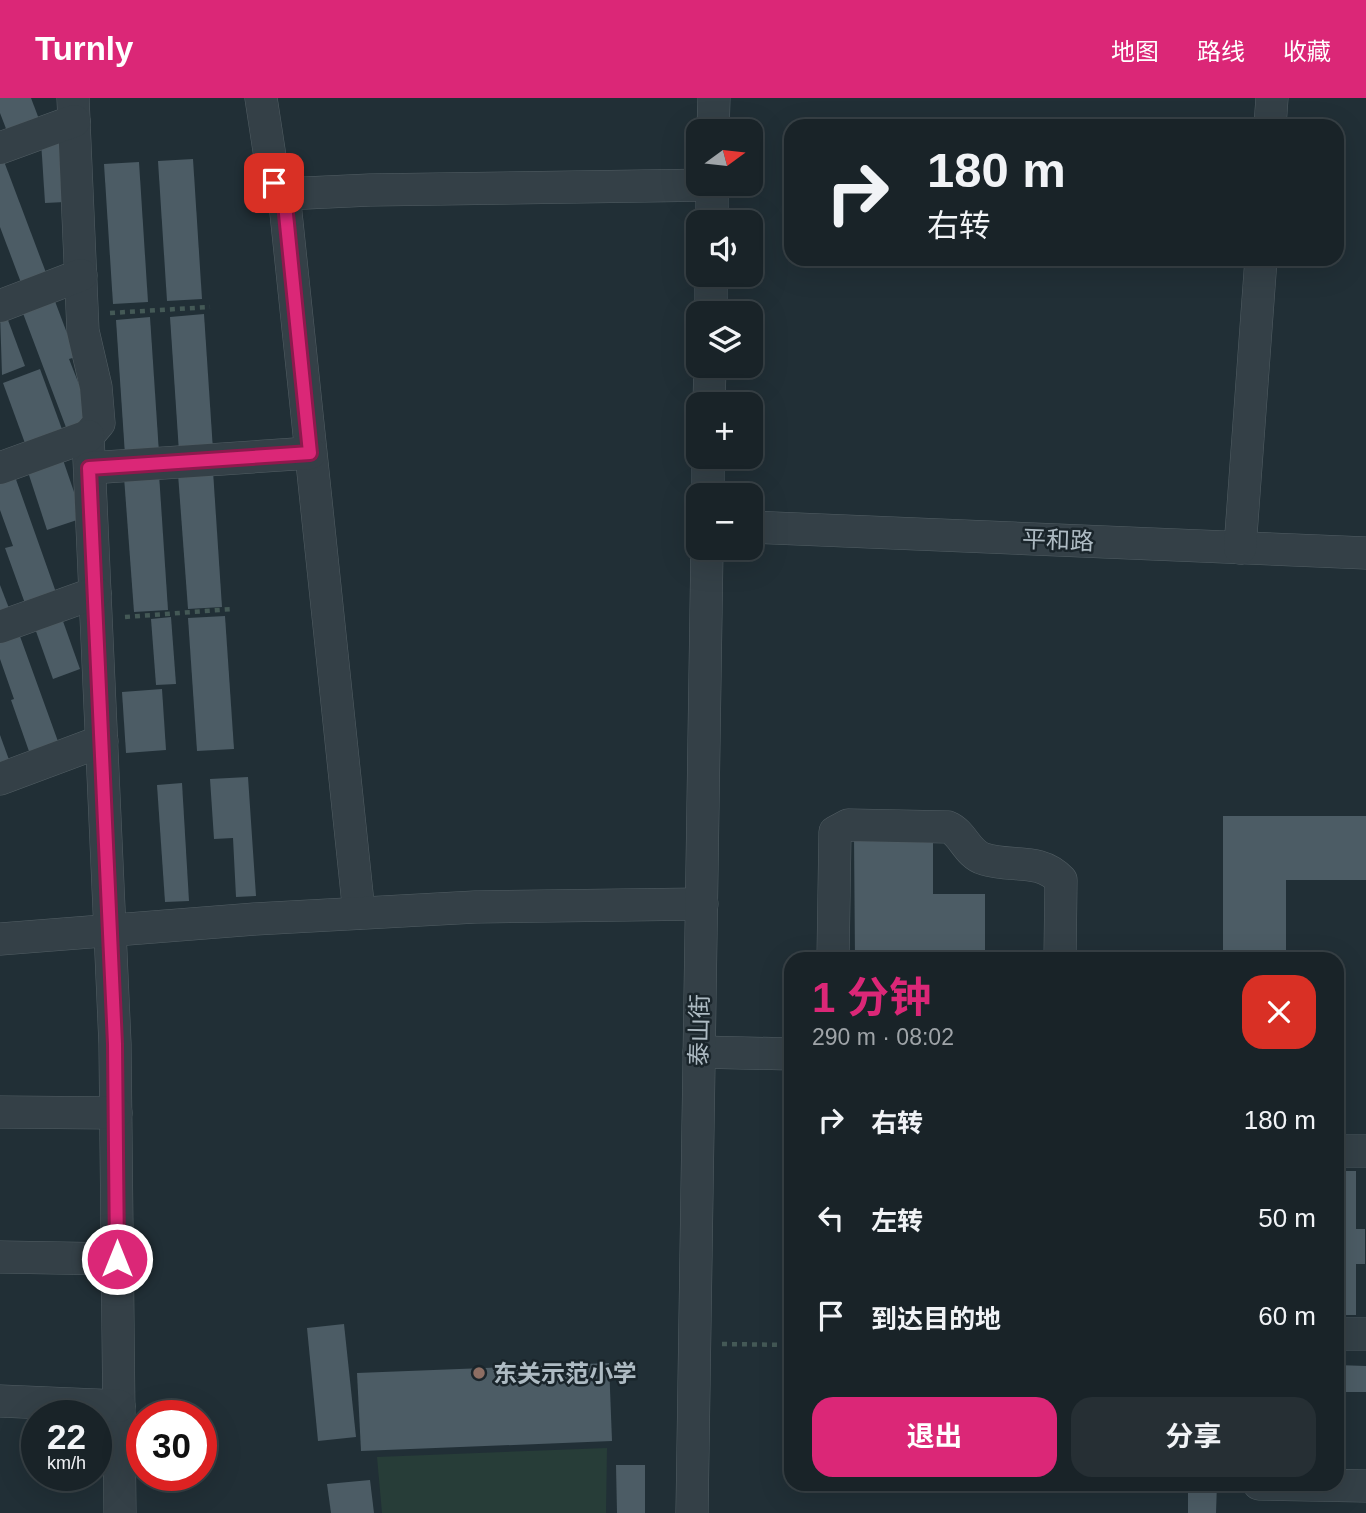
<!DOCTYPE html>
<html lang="zh">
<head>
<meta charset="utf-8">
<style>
  :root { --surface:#192328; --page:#262f34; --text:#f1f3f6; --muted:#9fa4a8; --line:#374045; --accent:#db2777 }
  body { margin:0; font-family:Helvetica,"Noto Sans SC",sans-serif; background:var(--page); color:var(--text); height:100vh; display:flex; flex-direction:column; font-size:26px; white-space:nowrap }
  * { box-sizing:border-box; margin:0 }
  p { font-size:23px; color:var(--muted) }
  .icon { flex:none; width:38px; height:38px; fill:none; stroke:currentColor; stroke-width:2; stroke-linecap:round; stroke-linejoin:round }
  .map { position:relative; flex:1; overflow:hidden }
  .drawer { position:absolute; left:784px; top:854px; width:560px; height:539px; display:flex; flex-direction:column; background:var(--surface); border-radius:21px; box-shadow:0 7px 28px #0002,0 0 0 2px var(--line) }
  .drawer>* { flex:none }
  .hud { position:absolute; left:784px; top:21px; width:560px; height:147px; border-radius:21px; box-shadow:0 7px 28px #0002,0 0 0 2px var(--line); background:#192328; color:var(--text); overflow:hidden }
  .needle { width:46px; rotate:75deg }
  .fabs { position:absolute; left:686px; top:21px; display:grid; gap:14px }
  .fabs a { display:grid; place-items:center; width:77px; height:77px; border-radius:14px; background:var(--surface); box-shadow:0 7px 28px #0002,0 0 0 2px var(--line); font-size:35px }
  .speed { position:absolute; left:21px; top:1302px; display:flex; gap:14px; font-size:35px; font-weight:700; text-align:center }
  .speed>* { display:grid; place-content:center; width:91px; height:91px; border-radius:50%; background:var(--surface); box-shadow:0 7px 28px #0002,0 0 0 2px var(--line); line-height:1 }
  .speed small { font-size:18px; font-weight:400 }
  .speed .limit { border:10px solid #d22; background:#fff; color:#111 }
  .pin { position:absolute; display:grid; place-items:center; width:60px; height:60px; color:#fff; margin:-30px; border-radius:14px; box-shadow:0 4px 10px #0006 }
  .me { position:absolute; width:77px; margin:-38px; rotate:0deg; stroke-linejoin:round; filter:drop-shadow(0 0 5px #0008) }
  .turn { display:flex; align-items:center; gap:24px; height:147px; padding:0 28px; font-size:32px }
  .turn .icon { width:91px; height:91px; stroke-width:2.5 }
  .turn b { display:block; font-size:49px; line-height:60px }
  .round { display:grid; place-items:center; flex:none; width:74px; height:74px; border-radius:21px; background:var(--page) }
  .head { display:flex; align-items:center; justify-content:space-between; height:119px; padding:0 28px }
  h1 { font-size:42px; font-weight:700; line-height:52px; color:var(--accent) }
  .action { display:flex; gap:14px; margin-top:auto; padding:14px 28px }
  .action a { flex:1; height:80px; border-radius:21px; background:var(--accent); color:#fff; font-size:28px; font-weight:700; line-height:80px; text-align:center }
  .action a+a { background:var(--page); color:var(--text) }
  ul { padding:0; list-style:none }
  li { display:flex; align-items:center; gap:21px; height:98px; padding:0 28px }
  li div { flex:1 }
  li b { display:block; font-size:26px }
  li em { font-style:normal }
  header { display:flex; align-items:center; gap:42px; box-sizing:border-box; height:98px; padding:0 35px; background:var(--accent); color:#fff }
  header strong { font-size:33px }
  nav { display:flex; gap:38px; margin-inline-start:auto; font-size:24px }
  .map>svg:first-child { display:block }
  .green { fill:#273d38 }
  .building { fill:#4c5c65 }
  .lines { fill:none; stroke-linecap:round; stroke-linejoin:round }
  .minor-casing { stroke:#525e64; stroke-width:33 }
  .path { stroke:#445956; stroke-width:4.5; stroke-dasharray:5 5; stroke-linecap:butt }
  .minor { stroke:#344047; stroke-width:32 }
  .route-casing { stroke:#8e194d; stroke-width:18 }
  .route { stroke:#db2777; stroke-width:12 }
  .education-dot { fill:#8d6e63; stroke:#1a252b; stroke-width:2.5 }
  .labels { text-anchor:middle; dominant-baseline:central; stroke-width:5; stroke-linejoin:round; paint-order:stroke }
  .street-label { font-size:24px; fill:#aebbc3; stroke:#1a252b }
  .poi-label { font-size:24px; font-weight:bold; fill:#aebbc3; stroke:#1a252b; text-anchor:start }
</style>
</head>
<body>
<header>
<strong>Turnly</strong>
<nav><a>地图</a><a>路线</a><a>收藏</a></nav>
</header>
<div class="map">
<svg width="1366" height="1415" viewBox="0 0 1366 1415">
  <rect width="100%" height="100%" fill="#212f36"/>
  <!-- green -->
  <path class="green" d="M607,1350L606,1415H382L377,1359Z"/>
  <!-- building -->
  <g class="building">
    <path d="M0,0H31L42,29L10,41L0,15Z"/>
    <path d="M61,42L65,104L45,105L41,43Z"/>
    <path d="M2,58L48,180L23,190L0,129V59Z"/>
    <path d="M193,61L202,201L167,203L158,63Z"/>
    <path d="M139,64L148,204L113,206L104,66Z"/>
    <path d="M53,198L76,259L69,261L93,322L67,332L21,210Z"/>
    <path d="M5,214L25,268L2,277L0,215Z"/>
    <path d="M204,216L213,352L179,354L170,219Z"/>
    <path d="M150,219L159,355L125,357L116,222Z"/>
    <path d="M40,271L63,334L26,348L3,285Z"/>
    <path d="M62,359L83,420L47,432L27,371Z"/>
    <path d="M13,373L58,500L27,511L5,450L13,448L0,412V378Z"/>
    <path d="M213,373L222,509L188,511L178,376Z"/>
    <path d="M159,376L168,512L134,514L124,379Z"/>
    <path d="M0,487L12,518L0,523Z"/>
    <path d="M59,512L80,571L53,581L32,522Z"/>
    <path d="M225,518L234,651L197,653L188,520Z"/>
    <path d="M171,519L176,586L156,587L151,521Z"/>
    <path d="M17,530L60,649L31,659L11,602L14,601L0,561V536Z"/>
    <path d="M162,591L166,652L126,655L122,594Z"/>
    <path d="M0,637L12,670L0,674Z"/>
    <path d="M248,679L256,798L236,799L233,740L214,741L210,681Z"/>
    <path d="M182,685L189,803L165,804L157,687Z"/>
    <path d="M1223,718H1366V782H1286V861H1223Z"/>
    <path d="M933,738V796H985V861H855L854,739Z"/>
    <path d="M1337,1073H1356V1131H1365V1166H1356V1217H1337Z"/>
    <path d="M344,1226L356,1339L318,1343L307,1230Z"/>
    <path d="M609,1265L612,1343L361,1353L357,1275Z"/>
    <path d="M1337,1267L1366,1268V1294H1337Z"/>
    <path d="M616,1367H645V1415H617Z"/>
    <path d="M370,1382L374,1415H331L327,1386Z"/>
    <path d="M1188,1386H1217L1216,1415H1188Z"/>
  </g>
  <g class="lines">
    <defs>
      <g id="minor">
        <path d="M73,0L83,233L96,289L99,325L88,338L115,946L120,1415"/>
        <path d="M261,0L274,85L284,96L359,815"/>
        <path d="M1270,28L1272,0"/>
        <path d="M713,33L714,0"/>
        <path d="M0,50L74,23"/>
        <path d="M284,96L370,92L712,87"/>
        <path d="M712,124V86"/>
        <path d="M0,208L81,177"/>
        <path d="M711,215V177"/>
        <path d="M709,306L710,268"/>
        <path d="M0,370L88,338"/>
        <path d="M90,370L310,355"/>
        <path d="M708,397V359"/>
        <path d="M751,429L1366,455"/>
        <path d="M1240,450L1261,161"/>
        <path d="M0,529L95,495"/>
        <path d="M0,681L102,643"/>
        <path d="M0,841L255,821L475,809L702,806"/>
        <path d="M833,861L835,734L848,727L948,729C963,735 967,756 984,761C1012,770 1039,759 1061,782L1060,861"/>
        <path d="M699,954L791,956"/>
        <path d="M0,1014L116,1015"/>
        <path d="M1337,1053H1366"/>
        <path d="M0,1159L117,1161"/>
        <path d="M1337,1236H1366"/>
        <path d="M0,1303L119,1308"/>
        <path d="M1259,1386L1366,1388"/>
        <path d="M692,1415L707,450"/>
      </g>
    </defs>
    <!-- minor casing -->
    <use href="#minor" class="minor-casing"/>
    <!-- path -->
    <g class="path">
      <path d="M110,215L210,209"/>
      <path d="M125,519L232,511"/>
      <path d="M722,1246L791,1247"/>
    </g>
    <!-- minor -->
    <use href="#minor" class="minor"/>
  </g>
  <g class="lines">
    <defs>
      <path id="route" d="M117,1161L115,946L89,370L310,355L284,96L274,85"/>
    </defs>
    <!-- route casing -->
    <use href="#route" class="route-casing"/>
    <!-- route -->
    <use href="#route" class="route"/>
  </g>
  <!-- markers -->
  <circle class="education-dot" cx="479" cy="1275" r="7"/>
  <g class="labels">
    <!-- street labels -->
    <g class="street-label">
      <text transform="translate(1058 442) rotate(2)">平和路</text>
      <text transform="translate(699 932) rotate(-89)">泰山街</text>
    </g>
    <!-- poi labels -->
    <g class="poi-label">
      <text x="493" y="1275">东关示范小学</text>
    </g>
  </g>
</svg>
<div class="fabs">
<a><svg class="needle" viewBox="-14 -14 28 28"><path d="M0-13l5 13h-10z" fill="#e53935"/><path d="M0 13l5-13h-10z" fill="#9fa4a8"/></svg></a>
<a><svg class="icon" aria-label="sound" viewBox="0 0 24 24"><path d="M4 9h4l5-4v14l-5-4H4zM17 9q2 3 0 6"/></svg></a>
<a><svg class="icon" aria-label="layers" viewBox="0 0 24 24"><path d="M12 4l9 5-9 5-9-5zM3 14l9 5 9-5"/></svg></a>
<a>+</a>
<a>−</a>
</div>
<div class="speed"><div>22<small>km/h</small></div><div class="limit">30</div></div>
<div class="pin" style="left:274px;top:85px;background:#d93025"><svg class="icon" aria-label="arrive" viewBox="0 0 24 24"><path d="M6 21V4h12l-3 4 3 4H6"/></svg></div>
<svg class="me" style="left:117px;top:1161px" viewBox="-20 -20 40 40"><circle r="17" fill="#db2777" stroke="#fff" stroke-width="3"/><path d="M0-11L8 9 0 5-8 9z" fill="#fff"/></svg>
<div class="hud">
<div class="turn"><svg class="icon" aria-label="right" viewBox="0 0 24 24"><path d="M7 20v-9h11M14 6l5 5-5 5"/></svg><div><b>180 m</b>右转</div></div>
</div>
<section class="drawer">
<div class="head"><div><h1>1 分钟</h1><p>290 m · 08:02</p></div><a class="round" style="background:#d93025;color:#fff"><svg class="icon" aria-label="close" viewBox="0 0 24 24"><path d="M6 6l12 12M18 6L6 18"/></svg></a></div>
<ul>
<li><svg class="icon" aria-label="right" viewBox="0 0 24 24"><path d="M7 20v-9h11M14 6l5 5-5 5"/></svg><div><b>右转</b></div><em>180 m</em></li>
<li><svg class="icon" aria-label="left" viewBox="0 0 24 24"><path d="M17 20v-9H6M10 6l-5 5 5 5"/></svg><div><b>左转</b></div><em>50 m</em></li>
<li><svg class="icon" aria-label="arrive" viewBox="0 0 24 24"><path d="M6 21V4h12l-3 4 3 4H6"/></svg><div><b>到达目的地</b></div><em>60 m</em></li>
</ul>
<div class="action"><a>退出</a><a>分享</a></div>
</section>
</div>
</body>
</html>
